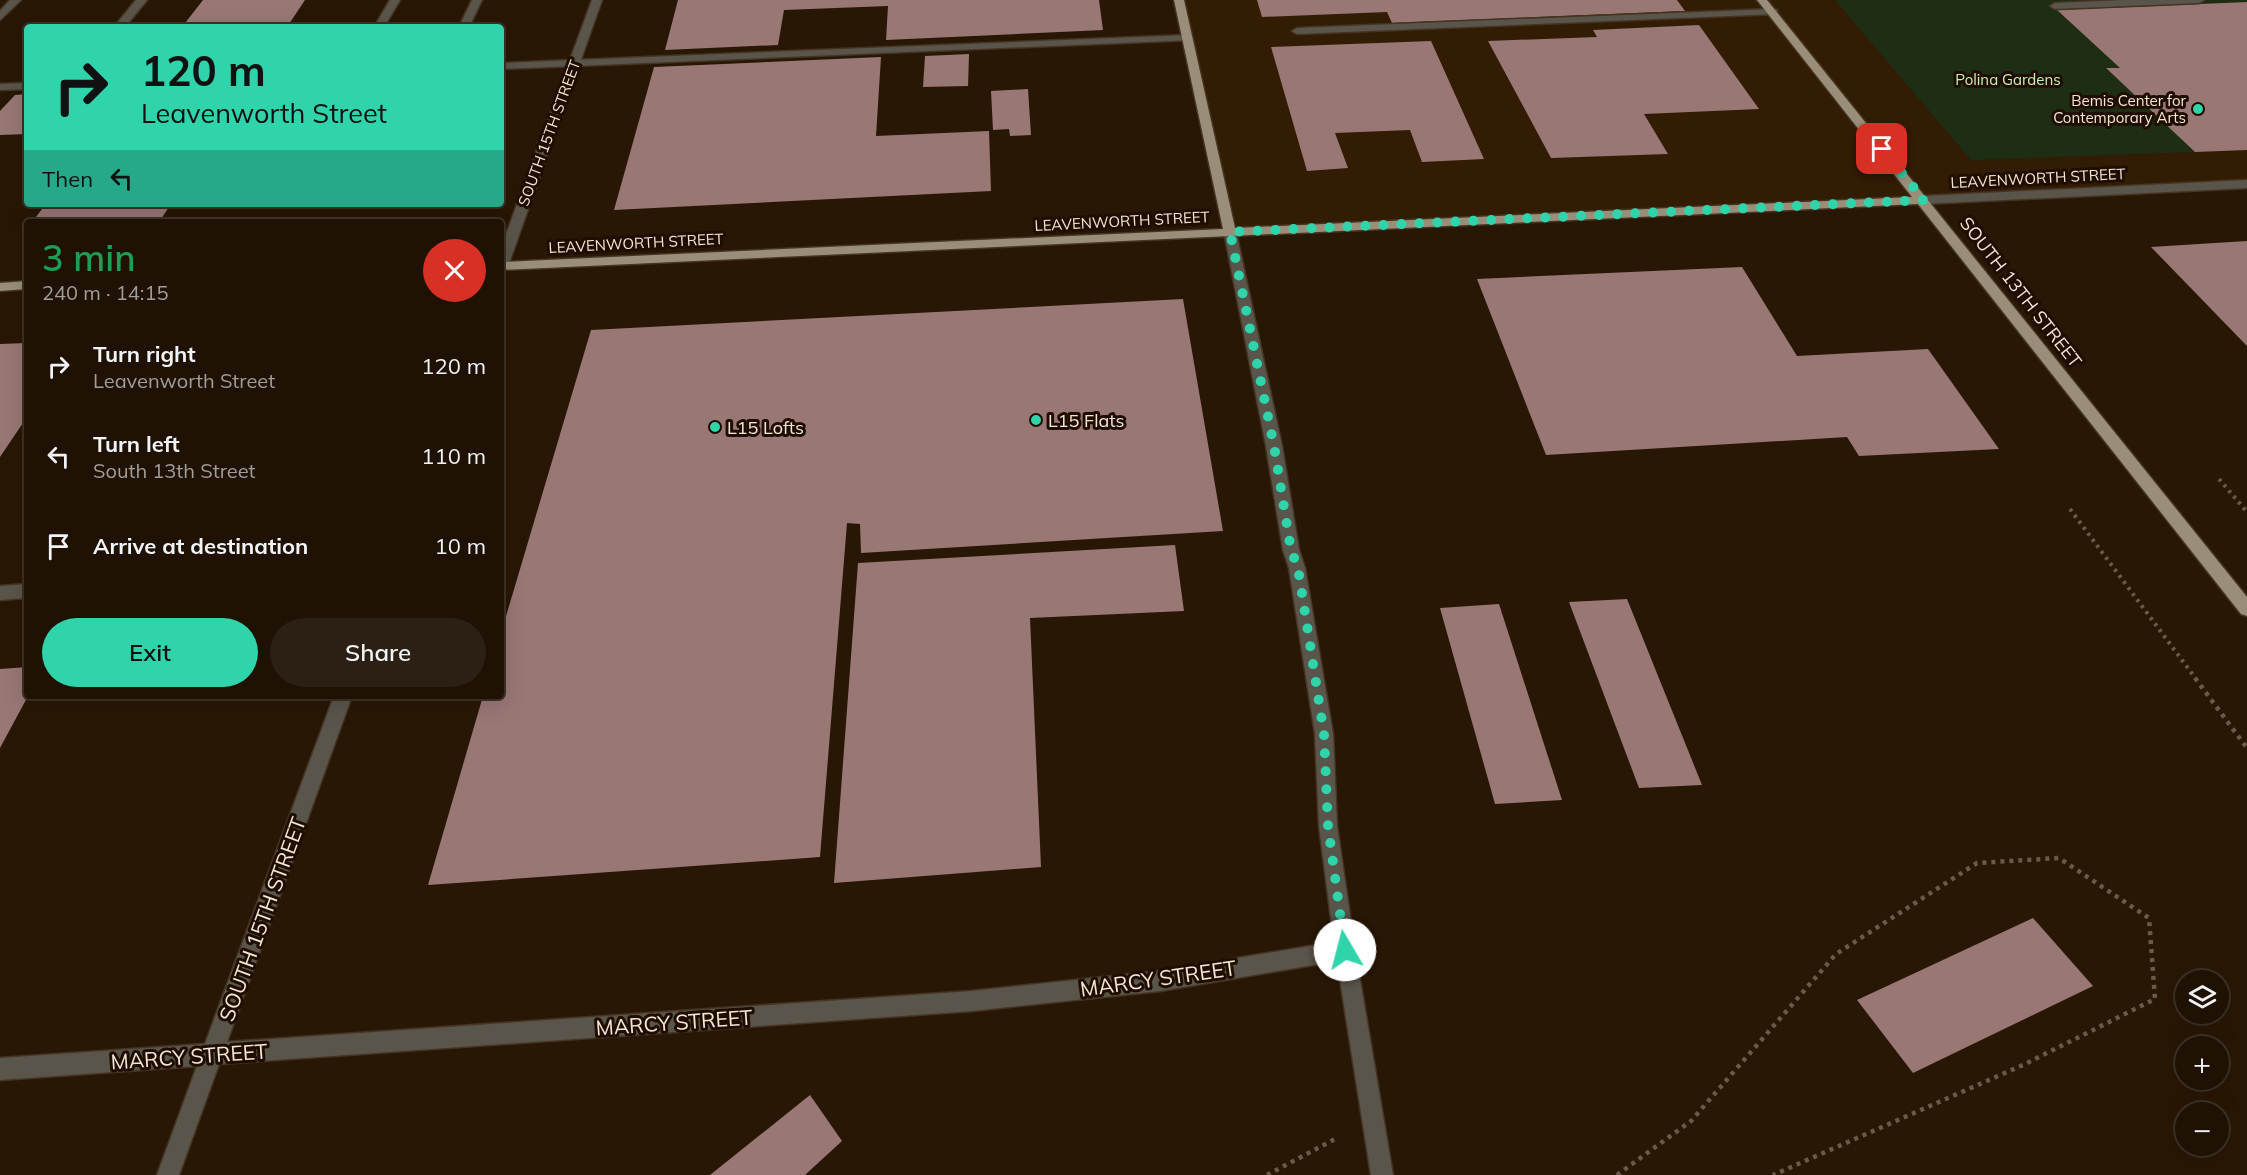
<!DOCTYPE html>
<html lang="en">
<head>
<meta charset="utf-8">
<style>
  :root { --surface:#1f1104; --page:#2c1f13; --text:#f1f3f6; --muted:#a19d9a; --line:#3c3126; --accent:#2fd4aa }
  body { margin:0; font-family:Mulish,sans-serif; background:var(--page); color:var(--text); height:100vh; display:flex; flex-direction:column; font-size:22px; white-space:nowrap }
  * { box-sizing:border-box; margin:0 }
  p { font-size:20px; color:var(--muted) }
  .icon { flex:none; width:33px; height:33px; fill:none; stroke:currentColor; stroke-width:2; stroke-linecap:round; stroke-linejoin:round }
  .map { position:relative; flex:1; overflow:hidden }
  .sheet { position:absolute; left:24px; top:219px; width:480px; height:480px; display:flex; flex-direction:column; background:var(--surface); border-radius:6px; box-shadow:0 6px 24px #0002,0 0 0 2px var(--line) }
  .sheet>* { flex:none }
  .top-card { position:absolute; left:24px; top:24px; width:480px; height:183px; border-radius:6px; box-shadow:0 6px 24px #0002,0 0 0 2px var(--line); background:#2fd4aa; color:#111; overflow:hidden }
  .controls { position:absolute; left:2175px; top:970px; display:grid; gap:12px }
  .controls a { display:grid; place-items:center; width:54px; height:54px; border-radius:50%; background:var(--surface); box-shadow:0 6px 24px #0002,0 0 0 2px var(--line); font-size:30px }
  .pin { position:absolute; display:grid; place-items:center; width:51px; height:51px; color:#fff; margin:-26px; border-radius:12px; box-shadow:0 3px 9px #0006 }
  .me { position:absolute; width:66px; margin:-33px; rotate:352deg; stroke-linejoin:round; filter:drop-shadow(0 0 4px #0008) }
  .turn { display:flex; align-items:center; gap:21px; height:126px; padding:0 18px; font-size:27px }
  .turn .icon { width:78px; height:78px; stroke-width:2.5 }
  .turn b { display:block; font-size:42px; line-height:51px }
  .then { display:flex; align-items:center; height:57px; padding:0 18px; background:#0003; gap:12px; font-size:22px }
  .round { display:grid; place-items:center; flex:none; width:63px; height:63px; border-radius:32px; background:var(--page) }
  .overview { display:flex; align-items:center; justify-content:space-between; height:102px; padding:0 18px }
  h1 { font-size:36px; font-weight:600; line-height:45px; color:#1e9e55 }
  .cta { display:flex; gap:12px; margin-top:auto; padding:12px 18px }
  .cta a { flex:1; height:69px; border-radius:36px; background:var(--accent); color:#111; font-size:24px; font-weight:600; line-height:69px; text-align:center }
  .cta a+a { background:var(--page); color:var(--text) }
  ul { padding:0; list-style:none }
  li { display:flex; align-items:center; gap:18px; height:90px; padding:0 18px }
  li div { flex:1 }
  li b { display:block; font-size:22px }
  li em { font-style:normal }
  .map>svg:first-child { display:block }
  .built { fill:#331c04 }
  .green { fill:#1d2e14 }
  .building { fill:#987775 }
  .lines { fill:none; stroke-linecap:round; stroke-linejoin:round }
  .service-casing { stroke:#453423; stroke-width:3 }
  .minor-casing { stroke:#453423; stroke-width:3 }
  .tertiary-casing { stroke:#453423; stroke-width:3 }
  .primary-casing { stroke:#453423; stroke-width:3 }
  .path-far1 { stroke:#6a5a4a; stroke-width:4; stroke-dasharray:3 4.5; stroke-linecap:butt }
  .path { stroke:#6a5a4a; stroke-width:4.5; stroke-dasharray:4 5; stroke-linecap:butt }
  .service { fill:#5a554a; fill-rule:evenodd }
  .minor { fill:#5a554a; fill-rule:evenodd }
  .tertiary { fill:#5a554a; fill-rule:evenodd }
  .primary { fill:#9a8e78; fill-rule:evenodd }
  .route { stroke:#2fd4aa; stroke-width:10; stroke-dasharray:0 18 }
  .poi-dot { fill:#2fd4aa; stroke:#1f0e00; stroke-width:2 }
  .labels { text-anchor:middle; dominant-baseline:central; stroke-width:6; stroke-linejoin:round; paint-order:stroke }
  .far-park-label { font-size:15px; fill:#c3f3ac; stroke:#1f0e00 }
  .far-poi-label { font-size:15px; fill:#f2e5d9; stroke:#1f0e00; text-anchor:end }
  .far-street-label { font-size:15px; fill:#f2e5d9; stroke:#1f0e00 }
  .street-label { font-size:18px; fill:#f2e5d9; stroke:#1f0e00 }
  .poi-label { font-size:18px; fill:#f2e5d9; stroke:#1f0e00; text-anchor:start }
  .near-street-label { font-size:21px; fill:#f2e5d9; stroke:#1f0e00 }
</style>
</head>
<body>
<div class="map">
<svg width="2247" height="1175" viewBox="0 0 2247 1175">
  <rect width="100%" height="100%" fill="#291705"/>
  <!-- built -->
  <path class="built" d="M1179,0H2247V184L1230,232Z"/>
  <!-- green -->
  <path class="green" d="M1835,0H2247V2L2057,10L2120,68L2107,69L2195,152L1971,160Z"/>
  <!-- building -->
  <g class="building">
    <path d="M203,0H305L287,27H182Z"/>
    <path d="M678,0H1099L1103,30L886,40L888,6L784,10L778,45L665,50Z"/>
    <path d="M1257,0H1677L1685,11L1392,23L1387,12L1262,17Z"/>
    <path d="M2247,2V150L2195,152L2106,68H2120L2057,10Z"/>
    <path d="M1699,25L1759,109L1644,114L1668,154L1551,158L1488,41L1597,37L1593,30Z"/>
    <path d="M1431,41L1484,159L1422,162L1410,130L1335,133L1348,168L1307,171L1271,47Z"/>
    <path d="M969,54L968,86L923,87L925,56Z"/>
    <path d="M881,57L876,136L989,131L991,191L614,210L654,67Z"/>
    <path d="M1028,89L1031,135L1010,136L1009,129L993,130L991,91Z"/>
    <path d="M27,94V134L0,135V111L15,95Z"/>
    <path d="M46,204H171L159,222H32Z"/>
    <path d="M2247,241V346L2151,247Z"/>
    <path d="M1742,267L1797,356L1928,349L1999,449L1859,456L1847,437L1546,455L1477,279Z"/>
    <path d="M1183,299L1223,531L861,553L860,524L847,523L820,857L428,885L483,696H501V633L591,330Z"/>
    <path d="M27,343V417L0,457V344Z"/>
    <path d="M1175,545L1184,611L1030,618L1041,867L834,883L858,563Z"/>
    <path d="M1627,599L1702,785L1639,788L1569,602Z"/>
    <path d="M1499,604L1562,800L1495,804L1440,608Z"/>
    <path d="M27,667L28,696L0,748V669Z"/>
    <path d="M2033,918L2093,986L1913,1073L1857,1000Z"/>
    <path d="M810,1095L842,1141L805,1175H710Z"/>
  </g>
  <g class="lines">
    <defs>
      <g id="service">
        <path d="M136,0H147L125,27H114Z"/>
        <path d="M390,0H400L384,27H374Z"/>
        <path d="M472,0H482L469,27H459Z"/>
        <path d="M2124,0H2204L2199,3L2055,9L2050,6L2055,3Z"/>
        <path d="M1773,9L1777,10V14L1297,34L1292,31L1297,28Z"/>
        <path d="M1188,35L1192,36V40L501,69V63Z"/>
        <path d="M27,83V89L0,90V84Z"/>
        <path d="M27,584V598L0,600V586Z"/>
      </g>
      <path id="minor" d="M1230,228L1236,232L1282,446L1299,550L1305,568L1333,734L1337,826L1355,950L1393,1175H1371L1337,961L1160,991L972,1011L219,1064L179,1175H157L197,1066L0,1080V1058L205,1044L334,696H352L227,1042L972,991L1160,971L1334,942L1319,826L1315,734L1289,568L1283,550L1266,446L1224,232Z"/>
      <g id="tertiary">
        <path d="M10,0H21L0,20V11Z"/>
        <path d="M592,0H602L508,266L501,270V248Z"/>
        <path d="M2247,180V188L1924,204L1918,200L1924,196Z"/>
      </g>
      <g id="primary">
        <path d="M1174,0H1184L1235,228L1912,197L1757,0H1767L2247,597V616L2241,614L1918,204L501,270V262L1223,229Z"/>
        <path d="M27,281V289L0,291V283Z"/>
      </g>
    </defs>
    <!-- service casing -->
    <use href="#service" class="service-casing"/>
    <!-- minor casing -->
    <use href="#minor" class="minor-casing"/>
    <!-- tertiary casing -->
    <use href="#tertiary" class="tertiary-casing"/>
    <!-- primary casing -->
    <use href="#primary" class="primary-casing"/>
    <!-- path-far1 -->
    <g class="path-far1">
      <path d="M2219,479L2247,512"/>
      <path d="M2070,509L2196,679"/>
    </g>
    <!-- path -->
    <g class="path">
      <path d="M2195,678L2247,748"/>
      <path d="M1267,1175L1335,1139"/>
      <path d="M1617,1175L1691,1121L1836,954L1977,863L2059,858L2149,918L2155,999L2023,1065L1773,1175"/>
    </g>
    <!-- service -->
    <use href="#service" class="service"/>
    <!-- minor -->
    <use href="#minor" class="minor"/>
    <!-- tertiary -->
    <use href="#tertiary" class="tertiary"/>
    <!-- primary -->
    <use href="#primary" class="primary"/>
  </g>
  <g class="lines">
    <!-- route -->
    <path class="route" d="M1345,950L1328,826L1324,734L1298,568L1291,550L1274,446L1230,232L1924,200L1882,149"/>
  </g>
  <!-- markers -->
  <g class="poi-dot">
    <circle cx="2198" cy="109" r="6"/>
    <circle cx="1036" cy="420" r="6"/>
    <circle cx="715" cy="427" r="6"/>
  </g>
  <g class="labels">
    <!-- far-park labels -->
    <g class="far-park-label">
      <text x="2008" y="79">Polina Gardens</text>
    </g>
    <!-- far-poi labels -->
    <g class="far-poi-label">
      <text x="2186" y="100">Bemis Center for<tspan x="2186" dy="17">Contemporary Arts</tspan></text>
    </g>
    <!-- far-street labels -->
    <g class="far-street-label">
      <text transform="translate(549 133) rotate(-70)">SOUTH 15TH STREET</text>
      <text transform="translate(2038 178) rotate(-3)">LEAVENWORTH STREET</text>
      <text transform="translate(1122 221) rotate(-3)">LEAVENWORTH STREET</text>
      <text transform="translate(636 243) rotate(-3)">LEAVENWORTH STREET</text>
    </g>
    <!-- street labels -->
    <g class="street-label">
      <text transform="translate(2021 292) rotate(52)">SOUTH 13TH STREET</text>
    </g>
    <!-- poi labels -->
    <g class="poi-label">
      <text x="1048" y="420">L15 Flats</text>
      <text x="727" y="427">L15 Lofts</text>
    </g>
    <!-- near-street labels -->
    <g class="near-street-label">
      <text transform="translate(262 919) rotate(-70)">SOUTH 15TH STREET</text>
      <text transform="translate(1158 978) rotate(-8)">MARCY STREET</text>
      <text transform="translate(674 1022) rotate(-4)">MARCY STREET</text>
      <text transform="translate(189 1056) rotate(-4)">MARCY STREET</text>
    </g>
  </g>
</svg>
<div class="controls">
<a><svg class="icon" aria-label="layers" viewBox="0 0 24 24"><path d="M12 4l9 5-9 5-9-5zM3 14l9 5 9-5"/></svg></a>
<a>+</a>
<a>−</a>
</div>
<div class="pin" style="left:1882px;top:149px;background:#d93025"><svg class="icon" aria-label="arrive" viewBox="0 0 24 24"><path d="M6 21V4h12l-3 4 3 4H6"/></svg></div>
<svg class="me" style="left:1345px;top:950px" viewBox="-20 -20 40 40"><circle r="19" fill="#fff"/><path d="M0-13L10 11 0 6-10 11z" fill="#2fd4aa"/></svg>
<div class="top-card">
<div class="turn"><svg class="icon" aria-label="right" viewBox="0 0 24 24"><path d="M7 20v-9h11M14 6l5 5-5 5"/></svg><div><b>120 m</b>Leavenworth Street</div></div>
<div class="then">Then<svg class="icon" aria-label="left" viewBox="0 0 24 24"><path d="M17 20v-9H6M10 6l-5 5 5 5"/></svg></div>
</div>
<section class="sheet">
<div class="overview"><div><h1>3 min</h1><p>240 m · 14:15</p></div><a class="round" style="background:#d93025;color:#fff"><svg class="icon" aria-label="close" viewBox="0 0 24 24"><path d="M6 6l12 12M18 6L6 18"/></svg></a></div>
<ul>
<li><svg class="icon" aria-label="right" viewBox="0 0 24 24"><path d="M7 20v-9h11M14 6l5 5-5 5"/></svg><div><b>Turn right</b><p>Leavenworth Street</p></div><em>120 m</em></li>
<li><svg class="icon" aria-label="left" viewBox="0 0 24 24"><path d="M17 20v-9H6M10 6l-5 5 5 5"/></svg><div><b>Turn left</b><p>South 13th Street</p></div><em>110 m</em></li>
<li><svg class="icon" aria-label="arrive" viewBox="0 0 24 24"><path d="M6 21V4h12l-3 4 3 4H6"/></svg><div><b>Arrive at destination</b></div><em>10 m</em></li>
</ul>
<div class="cta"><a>Exit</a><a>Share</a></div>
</section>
</div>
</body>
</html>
